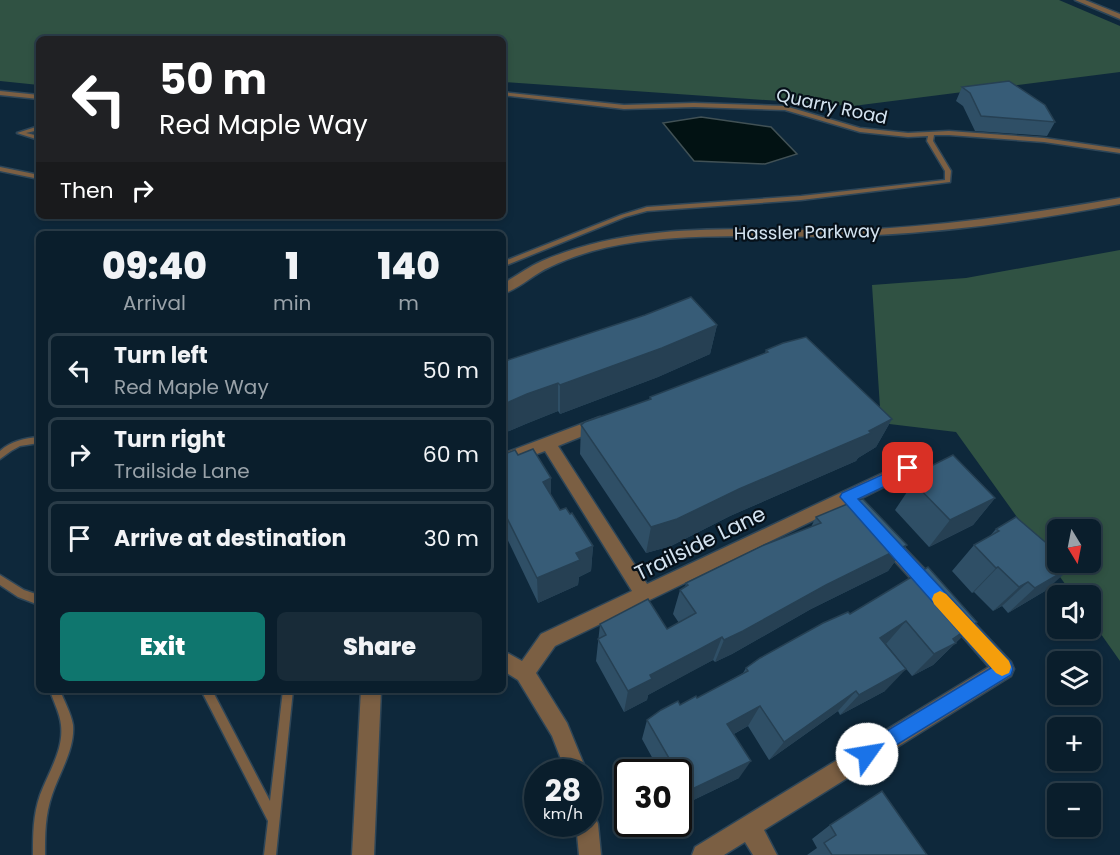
<!DOCTYPE html>
<html lang="en">
<head>
<meta charset="utf-8">
<style>
  :root { --surface:#0a1e2c; --page:#182b38; --text:#f1f3f6; --muted:#99a2a9; --line:#2a3c48; --accent:#0f766e }
  body { margin:0; font-family:Poppins,sans-serif; background:var(--page); color:var(--text); height:100vh; display:flex; flex-direction:column; font-size:22px; white-space:nowrap }
  * { box-sizing:border-box; margin:0 }
  p { font-size:20px; color:var(--muted) }
  .icon { flex:none; width:33px; height:33px; fill:none; stroke:currentColor; stroke-width:2; stroke-linecap:round; stroke-linejoin:round }
  .map { position:relative; flex:1; overflow:hidden }
  .details { position:absolute; left:36px; top:231px; width:470px; height:462px; display:flex; flex-direction:column; background:var(--surface); border-radius:9px; box-shadow:0 3px 9px #0003,0 0 0 2px var(--line) }
  .details>* { flex:none }
  .top-card { position:absolute; left:36px; top:36px; width:470px; height:183px; border-radius:9px; box-shadow:0 3px 9px #0003,0 0 0 2px var(--line); background:#202124; color:#fff; overflow:hidden }
  .needle { width:39px; rotate:170deg }
  .tools { position:absolute; left:1047px; top:519px; display:grid; gap:12px }
  .tools a { display:grid; place-items:center; width:54px; height:54px; border-radius:9px; background:var(--surface); box-shadow:0 3px 9px #0003,0 0 0 2px var(--line); font-size:30px }
  .speed { position:absolute; left:524px; top:759px; display:flex; gap:12px; font-size:30px; font-weight:700; text-align:center }
  .speed>* { display:grid; place-content:center; width:78px; height:78px; border-radius:50%; background:var(--surface); box-shadow:0 3px 9px #0003,0 0 0 2px var(--line); line-height:1 }
  .speed small { font-size:15px; font-weight:400 }
  .speed .limit { border:3px solid #111; border-radius:9px; background:#fff; color:#111 }
  .pin { position:absolute; display:grid; place-items:center; width:51px; height:51px; color:#fff; margin:-26px; border-radius:12px; box-shadow:0 3px 9px #0006 }
  .me { position:absolute; width:66px; margin:-33px; rotate:58deg; stroke-linejoin:round; filter:drop-shadow(0 0 4px #0008) }
  .turn { display:flex; align-items:center; gap:21px; height:126px; padding:0 24px; font-size:27px }
  .turn .icon { width:78px; height:78px; stroke-width:2.5 }
  .turn b { display:block; font-size:42px; line-height:51px }
  .then { display:flex; align-items:center; height:57px; padding:0 24px; background:#0003; gap:12px; font-size:22px }
  .eta { display:flex; justify-content:space-evenly; align-items:center; height:102px; text-align:center }
  .eta b { font-size:36px; font-weight:800; line-height:42px }
  .action { display:flex; gap:12px; margin-top:auto; padding:12px 24px }
  .action a { flex:1; height:69px; border-radius:9px; background:var(--accent); color:#fff; font-size:24px; font-weight:800; line-height:69px; text-align:center }
  .action a+a { background:var(--page); color:var(--text) }
  ul { padding:0; list-style:none }
  li { display:flex; align-items:center; gap:18px; height:75px; margin:0 12px 9px; padding:0 12px; border:3px solid var(--line); border-radius:9px }
  li div { flex:1 }
  li b { display:block; font-size:22px }
  li em { font-style:normal }
  .map>svg:first-child { display:block }
  .green { fill:#305243; fill-rule:evenodd }
  .water { fill:#021213; stroke:#415155; stroke-width:1.5 }
  .lines { fill:none; stroke-linecap:round; stroke-linejoin:round }
  .service-casing { stroke:#2e4658; stroke-width:3 }
  .minor-casing { stroke:#2e4658; stroke-width:3 }
  .tertiary-casing { stroke:#2e4658; stroke-width:3 }
  .service { fill:#7b5f43; fill-rule:evenodd }
  .minor { fill:#7b5f43; fill-rule:evenodd }
  .tertiary { fill:#7b5f43; fill-rule:evenodd }
  .wall { fill:#2f4f66 }
  .shaded-wall { fill:#264053 }
  .building { fill:#375c77; stroke:#264053; stroke-width:1.5 }
  .route { fill:#1a73e8; stroke:#114b97; stroke-width:1.5 }
  .slow { fill:#f59e0b }
  .labels { text-anchor:middle; dominant-baseline:central; stroke-width:4.5; stroke-linejoin:round; paint-order:stroke }
  .far-street-label { font-size:18px; fill:#d4e3f0; stroke:#061019 }
  .street-label { font-size:21px; fill:#d4e3f0; stroke:#061019 }
</style>
</head>
<body>
<div class="map">
<svg width="1120" height="855" viewBox="0 0 1120 855">
  <rect width="100%" height="100%" fill="#0e283b"/>
  <!-- green -->
  <g class="green">
    <path d="M0,0H1059L1120,26V72L853,106L503,82L502,39H39V85L0,81Z"/>
    <path d="M1120,250V661L1091,620L1090,596L1073,595L956,432L881,423L872,285L966,278ZM1058,530H1090V562H1058Z"/>
  </g>
  <!-- water -->
  <path class="water" d="M701,117L771,127L797,154L765,164L694,161L663,123Z"/>
  <g class="lines">
    <defs>
      <g id="service">
        <path d="M0,91L39,95V99L0,95Z"/>
        <path d="M502,92L624,105L694,103L785,106L860,128L908,133L949,131L1044,138L1120,149V153L1044,142L949,135H934L933,141L951,171L950,182L801,200L647,211L625,217L502,267V262L621,215L647,207L801,196L945,180V171L927,141L928,136L908,137L860,132L785,110L694,107L624,109L502,95Z"/>
        <path d="M39,126V130L26,133L39,136V140L17,133Z"/>
        <path d="M0,167L39,175V179L0,171Z"/>
        <path d="M39,437V443L20,446L11,451L0,459V451C11,441 25,438 39,437Z"/>
        <path d="M0,575L24,590L39,595V605L18,597L0,585Z"/>
        <path d="M50,690H60C64,701 71,713 73,725C75,750 59,773 52,795C45,815 45,835 45,855H33C33,835 33,815 40,795C48,773 64,750 61,725C60,713 53,701 50,690Z"/>
        <path d="M201,690H212L270,801L283,690H293L276,855H264L268,821Z"/>
      </g>
      <g id="minor">
        <path d="M600,417L605,419L607,423L605,427L558,446L647,584L902,464H914L916,468L914,472L860,499L873,516L871,521C859,525 853,514 845,505L555,646L536,673L567,723L587,772H566L552,736L518,680L502,670V650L522,661L541,634L632,591L545,451L502,467V454Z"/>
        <path d="M887,534L893,536L936,581L939,587L936,593L930,595L924,593L881,546L878,541L881,536Z"/>
        <path d="M956,607L962,610L1011,662L1014,669L1011,676L764,830L777,855H753L745,842L724,855H692L695,847L989,667L950,622L947,616L950,610Z"/>
        <path d="M588,813L595,816L598,824L601,855H579L576,824H588Z"/>
      </g>
      <g id="tertiary">
        <path d="M1075,0H1085L1120,14V19Z"/>
        <path d="M1120,198V204C1040,219 959,231 877,235C797,240 716,231 637,242C607,246 577,254 550,267C533,274 520,289 502,294V284C515,277 528,267 542,261C648,215 765,234 877,229C959,224 1040,212 1120,198Z"/>
        <path d="M361,690H381L374,855H352Z"/>
      </g>
    </defs>
    <!-- service casing -->
    <use href="#service" class="service-casing"/>
    <!-- minor casing -->
    <use href="#minor" class="minor-casing"/>
    <!-- tertiary casing -->
    <use href="#tertiary" class="tertiary-casing"/>
    <!-- service -->
    <use href="#service" class="service"/>
    <!-- minor -->
    <use href="#minor" class="minor"/>
    <!-- tertiary -->
    <use href="#tertiary" class="tertiary"/>
  </g>
  <!-- wall -->
  <g class="wall">
    <path d="M962,87L1055,122L1047,136L975,131L963,106L956,101Z"/>
    <path d="M717,325L710,354L658,377L560,414L558,411L528,423L502,434V362Z"/>
    <path d="M766,350L892,419L876,447L858,458L856,461L730,516L671,546L646,553L580,454L581,425L649,400L650,397L765,353Z"/>
    <path d="M502,455H518L551,495L560,510L570,514L593,546L591,571L579,577L578,585L538,603L502,528Z"/>
    <path d="M921,471L995,498L973,525L929,547L895,510Z"/>
    <path d="M816,517L907,545L888,571L811,609L732,654L715,662L713,660L692,671L648,695L647,700L624,712L596,661L600,624L667,629L679,623L673,614L680,590L685,587L686,583L811,527Z"/>
    <path d="M1016,517L1045,591L1008,613L1002,606L993,611L974,592L972,593L952,571L974,545L989,537L996,529Z"/>
    <path d="M850,614L977,622L933,665L912,676L886,644L885,691L840,715L838,711L769,760L748,726L734,734L739,778L679,807L678,804V772H660L642,739L647,720L680,705L697,698L743,673L746,668Z"/>
    <path d="M830,825L927,855H807L817,848L812,839Z"/>
  </g>
  <!-- shaded-wall -->
  <g class="shaded-wall">
    <path d="M717,325L710,354L658,377L560,414V385Z"/>
    <path d="M558,383V411L528,423L502,434V405L527,394Z"/>
    <path d="M892,419L876,447L858,458L856,461L730,516L671,546L646,553L651,527L739,489L869,431Z"/>
    <path d="M551,478V506L543,482Z"/>
    <path d="M995,498L973,525L929,547L950,520Z"/>
    <path d="M907,545L888,571L811,609L732,654L715,662L724,640L826,585Z"/>
    <path d="M593,546L591,571L579,577L578,585L538,603L537,578L576,553Z"/>
    <path d="M1073,566L1045,591L1008,613L1035,588Z"/>
    <path d="M998,567L974,592L972,593L996,568Z"/>
    <path d="M1028,582L1002,606L993,611L1019,587Z"/>
    <path d="M906,621L886,644L861,661L880,638Z"/>
    <path d="M977,622L933,665L912,676L934,654Z"/>
    <path d="M722,637L713,660L648,695L647,700L624,712L628,691L650,675Z"/>
    <path d="M906,669L885,691L840,715L859,695Z"/>
    <path d="M856,691L838,711L769,760L784,742Z"/>
    <path d="M760,706L748,726L717,743L727,724Z"/>
    <path d="M751,761L739,778L679,807L688,791Z"/>
  </g>
  <!-- building -->
  <g class="building">
    <path d="M1009,81L1045,105L1055,122L981,116L970,93L962,87Z"/>
    <path d="M691,297L717,325L662,348L560,385L558,383L527,394L502,405V362L645,315Z"/>
    <path d="M806,337L892,419L869,431L871,433L739,489L677,519L651,527L581,425L585,422L651,399L650,397L768,352L766,350L783,343Z"/>
    <path d="M533,449L551,478L543,482L560,510L566,508L570,514L572,513L593,546L576,553L580,560L537,578L502,508V455L515,450L518,455Z"/>
    <path d="M953,455L995,498L950,520L913,482L926,476L921,471Z"/>
    <path d="M863,499L907,545L826,585L743,631L724,640L722,637L700,649L650,675L652,679L628,691L598,639L606,635L600,624L648,599L667,629L696,613L680,590L688,585L686,583L764,545L821,523L816,517L857,500Z"/>
    <path d="M1016,517L1058,553V562H1069L1073,566L1035,588L1028,582L1019,587L998,567L996,568L974,545L999,531L996,529Z"/>
    <path d="M928,567L977,622L953,639L956,643L934,654L906,621L880,638L906,669L859,695L856,691L784,742L760,706L727,724L751,761L688,791L647,720L661,710L678,701L680,705L696,696L697,698L748,671L746,668L760,658L823,623L848,612L850,614Z"/>
    <path d="M882,791L927,855H832L824,843L836,835L830,825Z"/>
  </g>
  <!-- route -->
  <path class="route" d="M908,463L915,468L913,473L858,499L1011,663L1013,669L1011,675L867,763L860,761L857,754L860,747L991,668L840,497L842,493Z"/>
  <!-- slow -->
  <path class="slow" d="M940,591L946,594L1009,661L1011,667L1009,673L1002,676L996,673L934,604L932,599L934,594Z"/>
  <g class="labels">
    <!-- far-street labels -->
    <g class="far-street-label">
      <text transform="translate(832 106) rotate(12)">Quarry Road</text>
      <text transform="translate(807 232) rotate(-1)">Hassler Parkway</text>
    </g>
    <!-- street labels -->
    <g class="street-label">
      <text transform="translate(700 543) rotate(-26)">Trailside Lane</text>
    </g>
  </g>
</svg>
<div class="tools">
<a><svg class="needle" viewBox="-14 -14 28 28"><path d="M0-13l5 13h-10z" fill="#e53935"/><path d="M0 13l5-13h-10z" fill="#99a2a9"/></svg></a>
<a><svg class="icon" aria-label="sound" viewBox="0 0 24 24"><path d="M4 9h4l5-4v14l-5-4H4zM17 9q2 3 0 6"/></svg></a>
<a><svg class="icon" aria-label="layers" viewBox="0 0 24 24"><path d="M12 4l9 5-9 5-9-5zM3 14l9 5 9-5"/></svg></a>
<a>+</a>
<a>−</a>
</div>
<div class="speed"><div>28<small>km/h</small></div><div class="limit">30</div></div>
<div class="pin" style="left:908px;top:468px;background:#d93025"><svg class="icon" aria-label="arrive" viewBox="0 0 24 24"><path d="M6 21V4h12l-3 4 3 4H6"/></svg></div>
<svg class="me" style="left:867px;top:754px" viewBox="-20 -20 40 40"><circle r="19" fill="#fff"/><path d="M0-13L10 11 0 6-10 11z" fill="#1a73e8"/></svg>
<div class="top-card">
<div class="turn"><svg class="icon" aria-label="left" viewBox="0 0 24 24"><path d="M17 20v-9H6M10 6l-5 5 5 5"/></svg><div><b>50 m</b>Red Maple Way</div></div>
<div class="then">Then<svg class="icon" aria-label="right" viewBox="0 0 24 24"><path d="M7 20v-9h11M14 6l5 5-5 5"/></svg></div>
</div>
<section class="details">
<div class="eta">
<div><b>09:40</b><p>Arrival</p></div>
<div><b>1</b><p>min</p></div>
<div><b>140</b><p>m</p></div>
</div>
<ul>
<li><svg class="icon" aria-label="left" viewBox="0 0 24 24"><path d="M17 20v-9H6M10 6l-5 5 5 5"/></svg><div><b>Turn left</b><p>Red Maple Way</p></div><em>50 m</em></li>
<li><svg class="icon" aria-label="right" viewBox="0 0 24 24"><path d="M7 20v-9h11M14 6l5 5-5 5"/></svg><div><b>Turn right</b><p>Trailside Lane</p></div><em>60 m</em></li>
<li><svg class="icon" aria-label="arrive" viewBox="0 0 24 24"><path d="M6 21V4h12l-3 4 3 4H6"/></svg><div><b>Arrive at destination</b></div><em>30 m</em></li>
</ul>
<div class="action"><a>Exit</a><a>Share</a></div>
</section>
</div>
</body>
</html>
